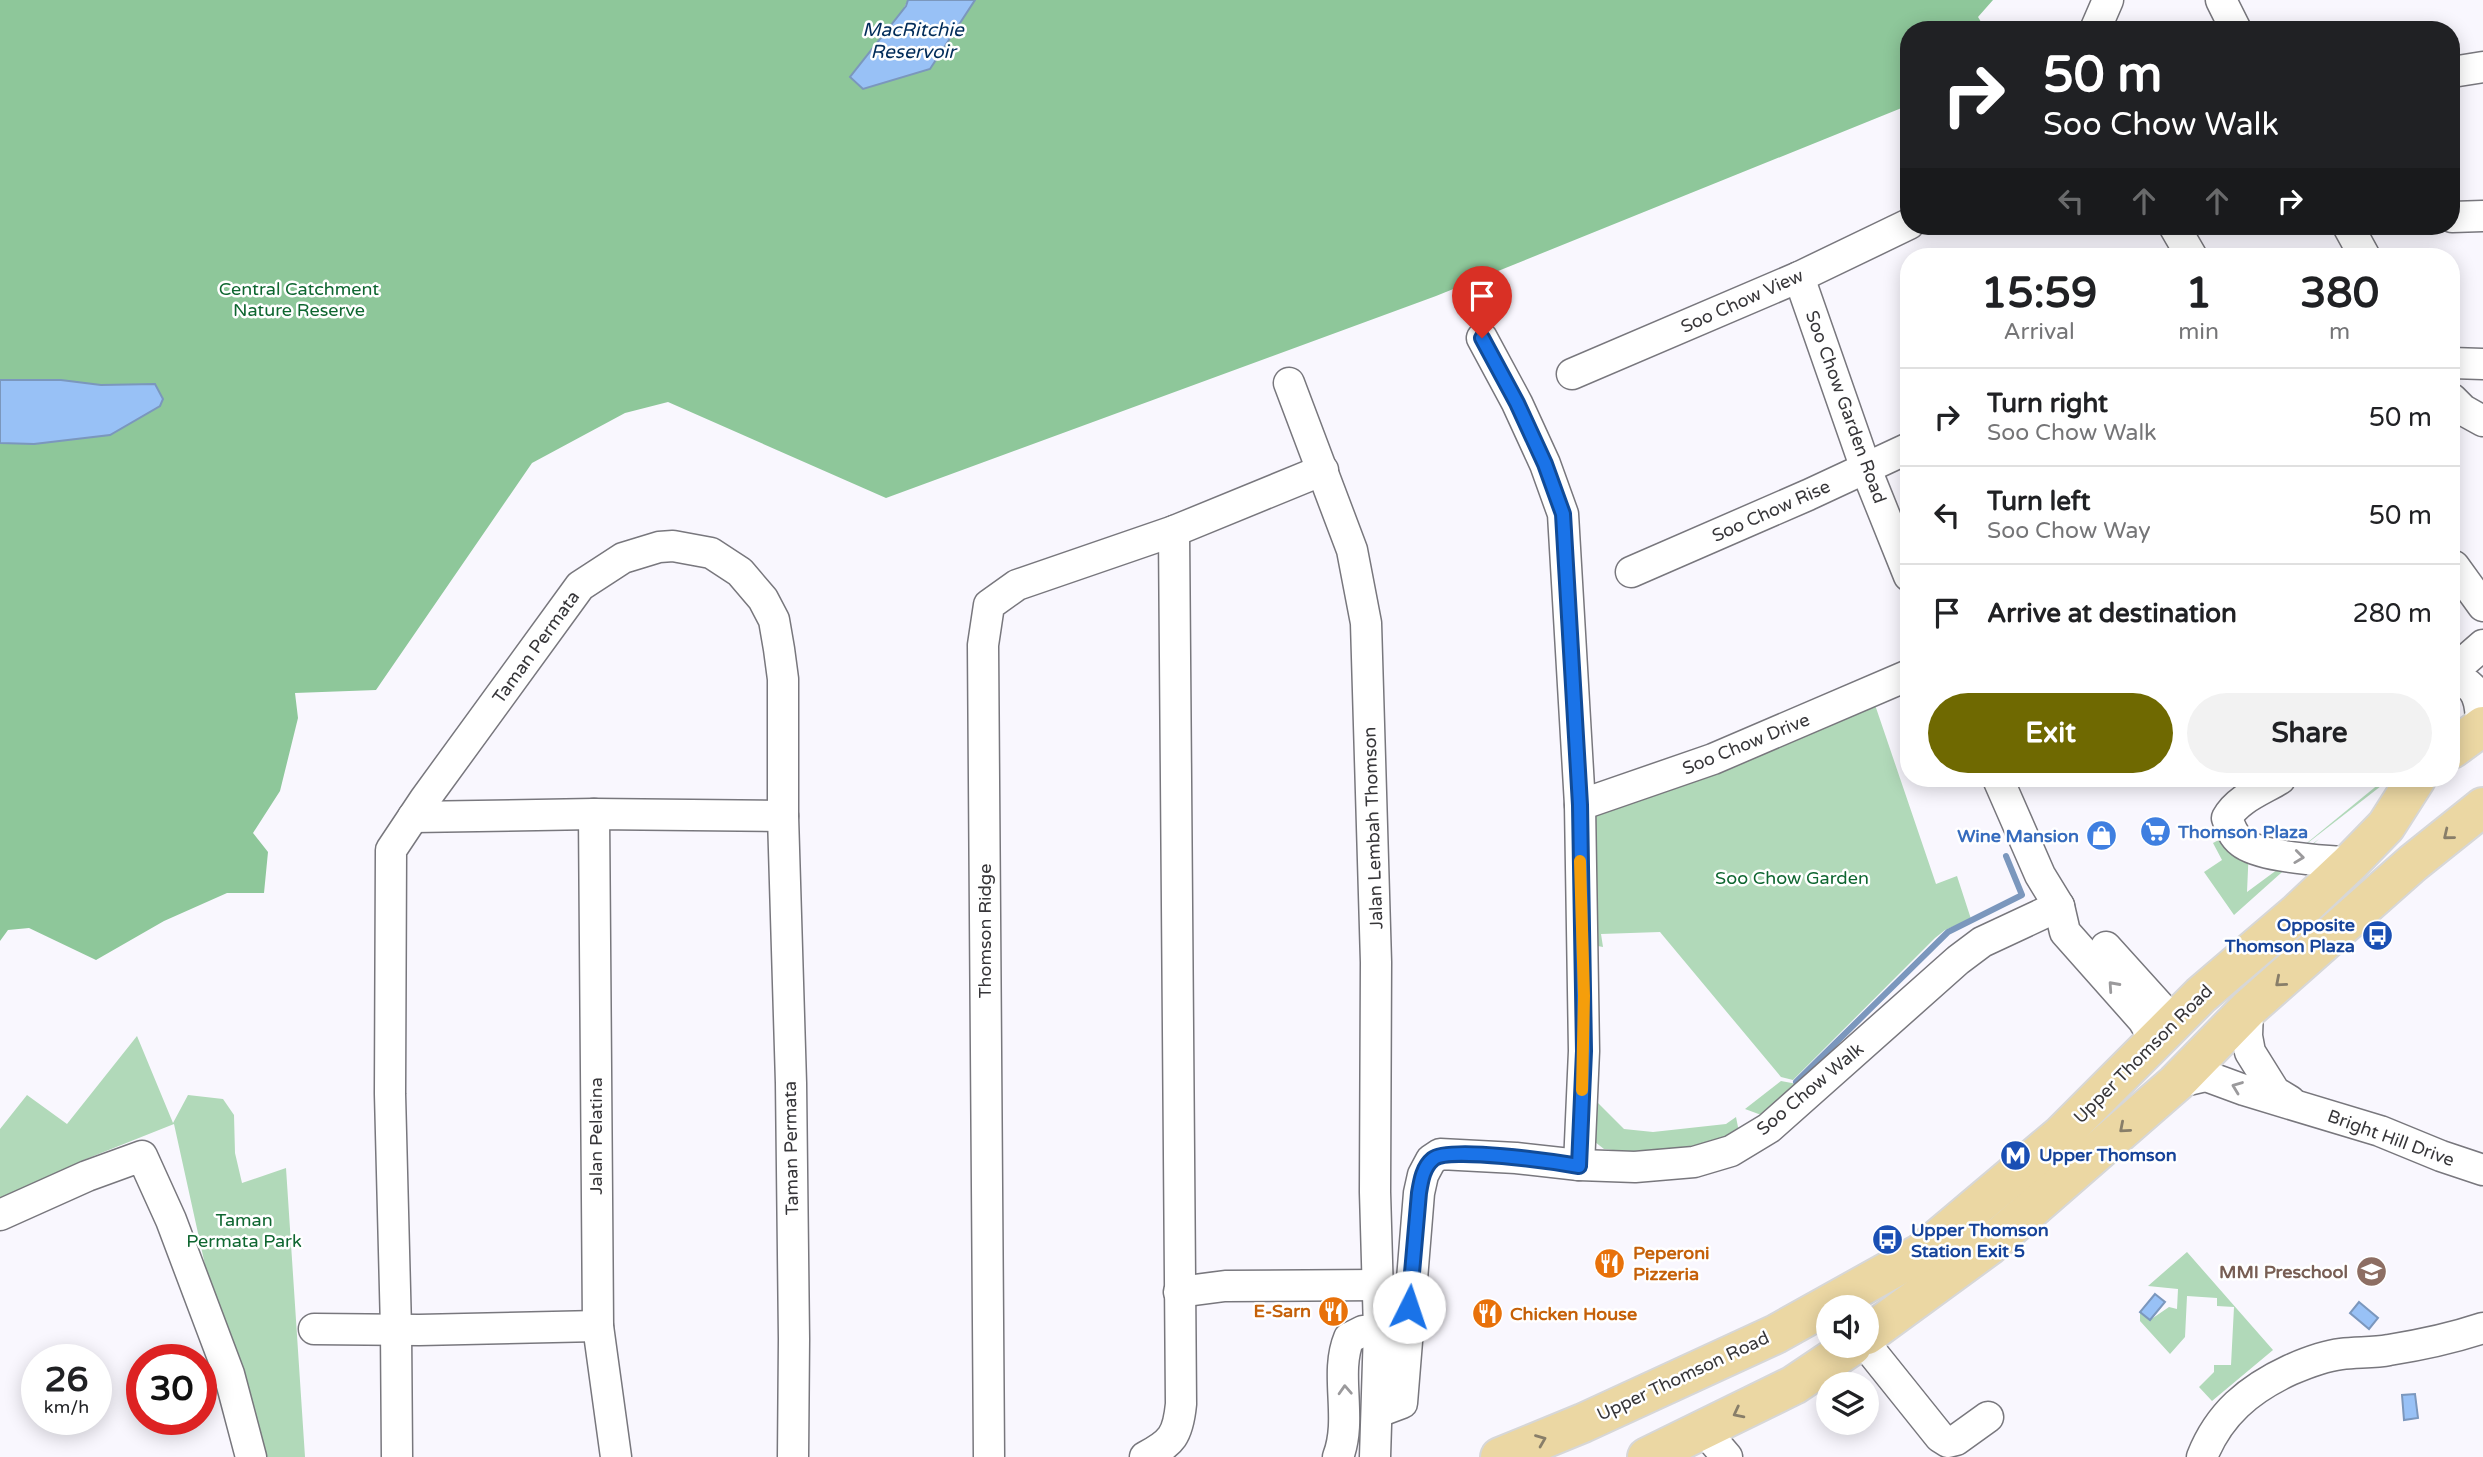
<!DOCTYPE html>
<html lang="en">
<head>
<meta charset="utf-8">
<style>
  :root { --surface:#fff; --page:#f2f2f2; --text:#202124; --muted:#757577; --line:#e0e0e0; --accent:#6f6901 }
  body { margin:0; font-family:"Varela Round",sans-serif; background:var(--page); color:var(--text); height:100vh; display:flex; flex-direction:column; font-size:26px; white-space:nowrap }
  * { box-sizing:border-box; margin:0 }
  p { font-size:23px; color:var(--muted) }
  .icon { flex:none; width:38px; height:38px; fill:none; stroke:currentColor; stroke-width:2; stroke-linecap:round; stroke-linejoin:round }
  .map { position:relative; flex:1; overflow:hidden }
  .details { position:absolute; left:1900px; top:248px; width:560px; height:539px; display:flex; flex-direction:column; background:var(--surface); border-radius:28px; box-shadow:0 4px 18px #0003 }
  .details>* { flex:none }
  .top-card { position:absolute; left:1900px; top:21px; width:560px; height:214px; border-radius:28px; box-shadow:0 4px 18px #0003; background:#202124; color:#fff; overflow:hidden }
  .fabs { position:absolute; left:1816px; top:1295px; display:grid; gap:14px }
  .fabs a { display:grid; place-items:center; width:63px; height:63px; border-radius:50%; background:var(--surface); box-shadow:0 4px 18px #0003; font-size:35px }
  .speed { position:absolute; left:21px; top:1344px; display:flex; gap:14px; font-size:35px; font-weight:700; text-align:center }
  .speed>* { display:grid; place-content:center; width:91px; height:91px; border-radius:50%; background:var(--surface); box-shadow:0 4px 18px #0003; line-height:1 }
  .speed small { font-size:18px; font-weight:400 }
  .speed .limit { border:10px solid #d22; background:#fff; color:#111 }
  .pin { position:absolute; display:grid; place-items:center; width:60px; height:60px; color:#fff; margin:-72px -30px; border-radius:50% 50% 50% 0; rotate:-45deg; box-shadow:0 0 7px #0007 }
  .pin .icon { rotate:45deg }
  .me { position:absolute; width:77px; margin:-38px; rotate:4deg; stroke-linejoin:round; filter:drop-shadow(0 0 5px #0008) }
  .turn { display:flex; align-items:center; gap:24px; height:147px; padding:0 28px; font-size:32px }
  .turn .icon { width:91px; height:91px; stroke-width:2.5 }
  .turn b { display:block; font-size:49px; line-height:60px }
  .lanes { display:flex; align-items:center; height:66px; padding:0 28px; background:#0003; justify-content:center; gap:35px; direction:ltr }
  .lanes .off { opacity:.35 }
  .eta { display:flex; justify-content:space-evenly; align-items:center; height:119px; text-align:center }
  .eta b { font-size:42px; font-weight:700; line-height:49px }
  .button { display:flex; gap:14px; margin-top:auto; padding:14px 28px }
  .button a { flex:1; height:80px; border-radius:42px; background:var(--accent); color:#fff; font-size:28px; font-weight:700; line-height:80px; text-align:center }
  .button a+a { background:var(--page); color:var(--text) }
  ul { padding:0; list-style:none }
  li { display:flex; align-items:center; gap:21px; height:98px; padding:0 28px; border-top:2px solid var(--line) }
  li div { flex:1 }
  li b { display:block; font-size:26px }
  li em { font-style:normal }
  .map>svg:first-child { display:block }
  .green { fill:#b1d9b9 }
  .forest { fill:#8ec79a }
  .water { fill:#98c1f6; stroke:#7b97bd; stroke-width:2 }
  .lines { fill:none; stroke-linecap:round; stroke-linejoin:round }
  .stream { stroke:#7b97bd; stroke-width:6 }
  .minor-casing { stroke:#78777d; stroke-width:33 }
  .major-casing { stroke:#d7d7d7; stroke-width:42 }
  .minor { stroke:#fff; stroke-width:30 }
  .major { stroke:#ebd7a3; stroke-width:38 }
  .oneway { stroke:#887e69 }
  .oneway2 { stroke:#9b9a9c }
  .route-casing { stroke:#114b97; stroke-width:18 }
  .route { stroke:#1a73e8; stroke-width:12 }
  .slow { stroke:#f59e0b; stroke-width:12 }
  .labels { text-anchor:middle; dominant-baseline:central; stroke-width:5; stroke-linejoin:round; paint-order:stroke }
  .park-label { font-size:18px; fill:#0e6630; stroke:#fff }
  .street-label { font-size:18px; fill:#373639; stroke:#fff }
  .shop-label { font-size:18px; font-weight:bold; fill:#366cbe; stroke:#fff; text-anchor:start }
  .transit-label { font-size:18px; font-weight:bold; fill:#164399; stroke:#fff; text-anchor:start }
  .food-label { font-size:18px; font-weight:bold; fill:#c56008; stroke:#fff; text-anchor:start }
  .education-label { font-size:18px; font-weight:bold; fill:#785e54; stroke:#fff; text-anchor:end }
  .water-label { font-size:19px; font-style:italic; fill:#002b59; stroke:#fff }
</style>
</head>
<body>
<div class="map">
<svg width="2483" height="1457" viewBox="0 0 2483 1457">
  <rect width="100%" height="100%" fill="#f9f7fe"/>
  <!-- green -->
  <g class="green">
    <path d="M1872,696L1936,884L1957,876L1971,919L1945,930L1935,938L1793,1080L1781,1077L1660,932L1601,934L1603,947L1582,943L1579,807Z"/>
    <path d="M2385,779H2390L2291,856Z"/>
    <path d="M2228,835L2249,847L2247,892L2319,839L2234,915L2204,872L2222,860L2213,843Z"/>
    <path d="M137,1036L173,1123L188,1095L223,1099L234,1115L235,1153L242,1183L286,1168L305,1457H251L229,1374L174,1124L81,1161L87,1176L0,1215V1129L27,1095L67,1124Z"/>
    <path d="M1781,1081L1797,1084L1764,1116L1745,1109Z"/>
    <path d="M1582,1097L1598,1103L1624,1129L1653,1132L1726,1124L1736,1117L1739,1132L1709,1146L1650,1154L1604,1149L1581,1131Z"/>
    <path d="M2187,1252L2273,1350L2212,1401L2199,1387L2214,1372V1365H2231L2234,1307L2217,1306V1298L2187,1296L2185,1337L2170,1354L2140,1321V1312L2150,1320L2169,1307L2177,1309L2178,1289L2148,1286Z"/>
  </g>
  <!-- forest -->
  <path class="forest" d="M0,0H908L863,89L930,69L975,0H1993L1978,17L1986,30H1909V105L1436,296L886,498L668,402L625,413L532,463L376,690L295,693L298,718L280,791L253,833L268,852L264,893H227L164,921L96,960L29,928L8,930L0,941V443L34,444L155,384L101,385L61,380H0Z"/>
  <!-- water -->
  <g class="water">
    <path d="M908,0H975L930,69L863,89L850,77L906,6Z"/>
    <path d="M0,380H61L101,385L155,384L163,399L160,406L110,435L34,444L0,443Z"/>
    <path d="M2155,1294L2165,1302L2150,1320L2140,1312Z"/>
    <path d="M2359,1302L2378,1318L2369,1329L2350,1313Z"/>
    <path d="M2415,1394L2418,1418L2404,1420L2402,1395Z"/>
  </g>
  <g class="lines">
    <!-- stream -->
    <path class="stream" d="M1796,1082L1948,932L2022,895L2006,856"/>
    <defs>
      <g id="minor">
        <path d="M2221,0L2236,30"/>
        <path d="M2095,30L2108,0"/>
        <path d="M2452,72L2483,67"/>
        <path d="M2452,217L2483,216"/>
        <path d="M2174,226L2192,257"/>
        <path d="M2348,226L2365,257"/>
        <path d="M1799,277L1866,469L1909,576"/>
        <path d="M1482,338L1517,403L1545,464L1563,514L1580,805L1584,1051L1579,1165"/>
        <path d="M2452,363L2483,364"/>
        <path d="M1572,374L1799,277L1909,224"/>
        <path d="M1289,383L1352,550L1366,623L1376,962L1375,1192L1379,1330L1375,1457"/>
        <path d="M2452,399L2463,410L2483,421"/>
        <path d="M2454,566L2483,606"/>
        <path d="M1631,572L1808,495L1909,448"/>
        <path d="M2452,672L2483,645"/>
        <path d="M2452,678C2479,683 2481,704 2481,727"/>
        <path d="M1998,779L2040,875L2059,906L2065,932L2143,1020L2155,1040"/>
        <path d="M2280,779C2262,790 2237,799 2227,818C2230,827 2233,836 2241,842C2261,858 2324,860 2350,863"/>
        <path d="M1580,805L1713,759L1909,675"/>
        <path d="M594,814L598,1326L616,1457"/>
        <path d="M413,817L594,814L783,816"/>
        <path d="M2106,947L2162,1009L2178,1019"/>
        <path d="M2248,1009L2247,1036L2250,1052L2275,1092L2290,1101"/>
        <path d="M2176,1083L2206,1076L2244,1090L2380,1131L2441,1156L2483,1170"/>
        <path d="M0,1215L87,1176L142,1156L171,1220L229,1374L251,1457"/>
        <path d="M1179,1292L1225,1286L1378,1285"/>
        <path d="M314,1329L419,1330L598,1326"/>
        <path d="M1867,1346L1940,1437L1948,1442L1956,1440L1988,1417"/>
        <path d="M1378,1412L1402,1403L1419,1193L1423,1175L1431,1160L1440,1154L1516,1158L1579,1165L1635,1167L1694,1162L1731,1151L1769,1128L1958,960L1982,942L2059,906"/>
        <path d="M1704,1430L1727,1457"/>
        <path d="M397,1457L396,1329L390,1094L391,850L425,799L580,586L623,558L659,547L673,546L711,553L740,572L763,599L774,620L779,649L783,679V816L791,1083L794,1339L793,1457"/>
        <path d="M989,1457L983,645L989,605L1017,585L1174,531L1323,470"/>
        <path d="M1145,1457C1172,1443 1178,1435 1181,1404L1174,531"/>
        <path d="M1338,1457C1353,1418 1334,1374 1349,1338L1363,1331L1379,1330"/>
        <path d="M2202,1457C2219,1414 2249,1389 2290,1370C2306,1363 2324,1356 2341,1354C2357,1352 2374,1353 2389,1350C2421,1345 2453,1338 2483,1328"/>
      </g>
      <g id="major">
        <path d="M2452,749L2483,726"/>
        <path d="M1867,1335L1990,1245L2176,1083L2248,1009L2413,863L2483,807"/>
        <path d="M1500,1457L1583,1423L1776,1334L1921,1253L2061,1135L2201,995L2297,913L2350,863L2386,826L2416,779"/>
        <path d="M1647,1457L1794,1385L1852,1346"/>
      </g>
    </defs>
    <!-- minor casing -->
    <use href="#minor" class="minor-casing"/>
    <!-- major casing -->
    <use href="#major" class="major-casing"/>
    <!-- minor -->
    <use href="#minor" class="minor"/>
    <!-- major -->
    <use href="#major" class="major"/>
  </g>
  <!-- one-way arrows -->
  <defs><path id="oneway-chevron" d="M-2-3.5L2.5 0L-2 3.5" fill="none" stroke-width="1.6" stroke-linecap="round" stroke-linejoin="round" transform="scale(1.75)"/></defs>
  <g class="oneway">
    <use href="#oneway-chevron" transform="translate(2448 835) rotate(141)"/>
    <use href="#oneway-chevron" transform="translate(2280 982) rotate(139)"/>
    <use href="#oneway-chevron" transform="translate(2124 1128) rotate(139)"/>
    <use href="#oneway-chevron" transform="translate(1738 1413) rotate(153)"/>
    <use href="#oneway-chevron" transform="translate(1541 1440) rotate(-22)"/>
  </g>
  <g class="oneway2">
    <use href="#oneway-chevron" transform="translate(2299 857) rotate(7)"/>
    <use href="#oneway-chevron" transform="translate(2113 986) rotate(-132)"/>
    <use href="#oneway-chevron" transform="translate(2237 1087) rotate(-159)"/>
    <use href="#oneway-chevron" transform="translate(1345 1390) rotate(-93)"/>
  </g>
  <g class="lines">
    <defs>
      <path id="route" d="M1409,1307L1419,1193C1421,1181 1423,1167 1433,1159C1448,1146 1555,1162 1579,1166L1584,1051L1580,805L1563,514L1545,464L1517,403L1482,338"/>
    </defs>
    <!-- route casing -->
    <use href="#route" class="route-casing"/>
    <!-- route -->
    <use href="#route" class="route"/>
    <!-- slow -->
    <path class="slow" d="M1580,861L1584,996L1582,1090"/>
  </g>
  <!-- icons -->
  <defs>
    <symbol id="supermarket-disc" viewBox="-11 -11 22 22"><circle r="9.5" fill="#3f7fe0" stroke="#fff"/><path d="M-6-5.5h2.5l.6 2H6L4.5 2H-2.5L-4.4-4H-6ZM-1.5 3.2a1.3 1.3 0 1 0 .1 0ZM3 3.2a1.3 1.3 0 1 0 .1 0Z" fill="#fff"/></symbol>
    <symbol id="shop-disc" viewBox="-11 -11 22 22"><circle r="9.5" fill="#3f7fe0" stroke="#fff"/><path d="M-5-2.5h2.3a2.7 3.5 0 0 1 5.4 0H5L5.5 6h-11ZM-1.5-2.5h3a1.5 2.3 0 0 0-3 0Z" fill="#fff"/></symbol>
    <symbol id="bus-disc" viewBox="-11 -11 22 22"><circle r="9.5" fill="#1a4fb4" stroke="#fff"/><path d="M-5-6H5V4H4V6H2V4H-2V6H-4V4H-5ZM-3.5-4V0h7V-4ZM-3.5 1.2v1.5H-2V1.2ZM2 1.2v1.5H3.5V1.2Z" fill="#fff"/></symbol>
    <symbol id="metro-disc" viewBox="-11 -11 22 22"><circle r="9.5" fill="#1a4fb4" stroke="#fff"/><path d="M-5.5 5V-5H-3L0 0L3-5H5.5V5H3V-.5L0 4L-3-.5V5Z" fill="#fff"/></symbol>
    <symbol id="restaurant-disc" viewBox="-11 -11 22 22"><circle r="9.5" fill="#e8710a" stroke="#fff"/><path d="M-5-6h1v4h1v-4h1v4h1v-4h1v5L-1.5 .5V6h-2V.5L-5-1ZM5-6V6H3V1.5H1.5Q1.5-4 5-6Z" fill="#fff"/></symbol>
    <symbol id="school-disc" viewBox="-11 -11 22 22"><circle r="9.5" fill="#8d6e63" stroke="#fff"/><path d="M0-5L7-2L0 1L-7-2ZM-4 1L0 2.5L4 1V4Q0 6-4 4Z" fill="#fff"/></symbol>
  </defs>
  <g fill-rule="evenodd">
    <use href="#supermarket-disc" x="2138" y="814" width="35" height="35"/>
    <use href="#shop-disc" x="2084" y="818" width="35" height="35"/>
    <use href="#bus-disc" x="2360" y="918" width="35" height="35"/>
    <use href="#metro-disc" x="1998" y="1138" width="35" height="35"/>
    <use href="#bus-disc" x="1870" y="1222" width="35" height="35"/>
    <use href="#restaurant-disc" x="1592" y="1246" width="35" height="35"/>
    <use href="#school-disc" x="2354" y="1254" width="35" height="35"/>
    <use href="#restaurant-disc" x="1316" y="1294" width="35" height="35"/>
    <use href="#restaurant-disc" x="1470" y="1296" width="35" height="35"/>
  </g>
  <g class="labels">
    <!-- park labels -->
    <g class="park-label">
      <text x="299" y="289">Central Catchment<tspan x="299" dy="21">Nature Reserve</tspan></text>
      <text x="1792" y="878">Soo Chow Garden</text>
      <text x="244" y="1220">Taman<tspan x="244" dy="21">Permata Park</tspan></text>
    </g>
    <!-- street labels -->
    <g class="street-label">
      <text transform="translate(1742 301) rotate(-24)">Soo Chow View</text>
      <text transform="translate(1846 407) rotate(70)">Soo Chow Garden Road</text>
      <text transform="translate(1771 511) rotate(-24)">Soo Chow Rise</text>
      <text transform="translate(536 647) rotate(-54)">Taman Permata</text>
      <text transform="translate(1746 744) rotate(-22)">Soo Chow Drive</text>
      <text transform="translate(1373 828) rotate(-92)">Jalan Lembah Thomson</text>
      <text transform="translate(985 931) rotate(-90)">Thomson Ridge</text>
      <text transform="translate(2143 1054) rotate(-45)">Upper Thomson Road</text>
      <text transform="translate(1810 1089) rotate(-40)">Soo Chow Walk</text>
      <text transform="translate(596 1136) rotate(-90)">Jalan Pelatina</text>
      <text transform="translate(2391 1138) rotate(20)">Bright Hill Drive</text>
      <text transform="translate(791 1148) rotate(-91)">Taman Permata</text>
      <text transform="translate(1683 1376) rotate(-25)">Upper Thomson Road</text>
    </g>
    <!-- shop labels -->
    <g class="shop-label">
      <text x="2178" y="832">Thomson Plaza</text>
      <text x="2079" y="836" text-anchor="end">Wine Mansion</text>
    </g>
    <!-- transit labels -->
    <g class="transit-label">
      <text x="2355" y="925" text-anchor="end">Opposite<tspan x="2355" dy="21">Thomson Plaza</tspan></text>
      <text x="2039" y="1155">Upper Thomson</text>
      <text x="1911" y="1230">Upper Thomson<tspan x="1911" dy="21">Station Exit 5</tspan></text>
    </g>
    <!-- food labels -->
    <g class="food-label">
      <text x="1633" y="1253">Peperoni<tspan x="1633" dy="21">Pizzeria</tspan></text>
      <text x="1311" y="1311" text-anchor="end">E-Sarn</text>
      <text x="1510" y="1314">Chicken House</text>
    </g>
    <!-- education labels -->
    <g class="education-label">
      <text x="2348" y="1272">MMI Preschool</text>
    </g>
    <!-- water labels -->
    <g class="water-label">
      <text x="913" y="30">MacRitchie<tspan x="913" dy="22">Reservoir</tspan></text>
    </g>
  </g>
</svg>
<div class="fabs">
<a><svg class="icon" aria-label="sound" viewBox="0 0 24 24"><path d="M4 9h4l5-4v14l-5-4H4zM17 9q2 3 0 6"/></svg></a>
<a><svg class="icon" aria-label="layers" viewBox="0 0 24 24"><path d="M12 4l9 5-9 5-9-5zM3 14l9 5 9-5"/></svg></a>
</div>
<div class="speed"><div>26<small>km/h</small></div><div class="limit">30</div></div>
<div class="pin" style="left:1482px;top:338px;background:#d93025"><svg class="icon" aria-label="arrive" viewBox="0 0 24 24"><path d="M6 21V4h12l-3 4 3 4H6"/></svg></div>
<svg class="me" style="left:1409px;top:1307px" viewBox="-20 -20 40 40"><circle r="19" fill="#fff"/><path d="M0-13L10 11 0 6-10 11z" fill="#1a73e8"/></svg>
<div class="top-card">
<div class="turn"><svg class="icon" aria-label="right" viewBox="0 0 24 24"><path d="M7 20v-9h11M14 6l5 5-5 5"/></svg><div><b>50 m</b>Soo Chow Walk</div></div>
<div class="lanes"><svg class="icon off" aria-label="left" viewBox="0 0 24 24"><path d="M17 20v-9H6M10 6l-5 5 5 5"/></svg><svg class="icon off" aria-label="ahead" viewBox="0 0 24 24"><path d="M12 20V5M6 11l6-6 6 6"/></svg><svg class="icon off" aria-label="ahead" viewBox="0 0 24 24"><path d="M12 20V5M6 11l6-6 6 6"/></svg><svg class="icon" aria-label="right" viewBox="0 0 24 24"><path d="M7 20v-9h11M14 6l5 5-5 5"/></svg></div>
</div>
<section class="details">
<div class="eta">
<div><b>15:59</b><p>Arrival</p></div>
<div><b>1</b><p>min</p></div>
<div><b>380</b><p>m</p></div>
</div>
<ul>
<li><svg class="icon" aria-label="right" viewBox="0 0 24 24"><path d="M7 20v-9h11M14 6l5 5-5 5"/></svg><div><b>Turn right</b><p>Soo Chow Walk</p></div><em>50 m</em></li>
<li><svg class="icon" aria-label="left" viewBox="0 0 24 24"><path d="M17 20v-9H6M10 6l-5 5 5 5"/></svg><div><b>Turn left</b><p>Soo Chow Way</p></div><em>50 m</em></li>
<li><svg class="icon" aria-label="arrive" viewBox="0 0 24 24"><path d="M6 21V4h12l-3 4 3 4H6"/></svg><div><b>Arrive at destination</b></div><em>280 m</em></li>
</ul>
<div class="button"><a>Exit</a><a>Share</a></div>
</section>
</div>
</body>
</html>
